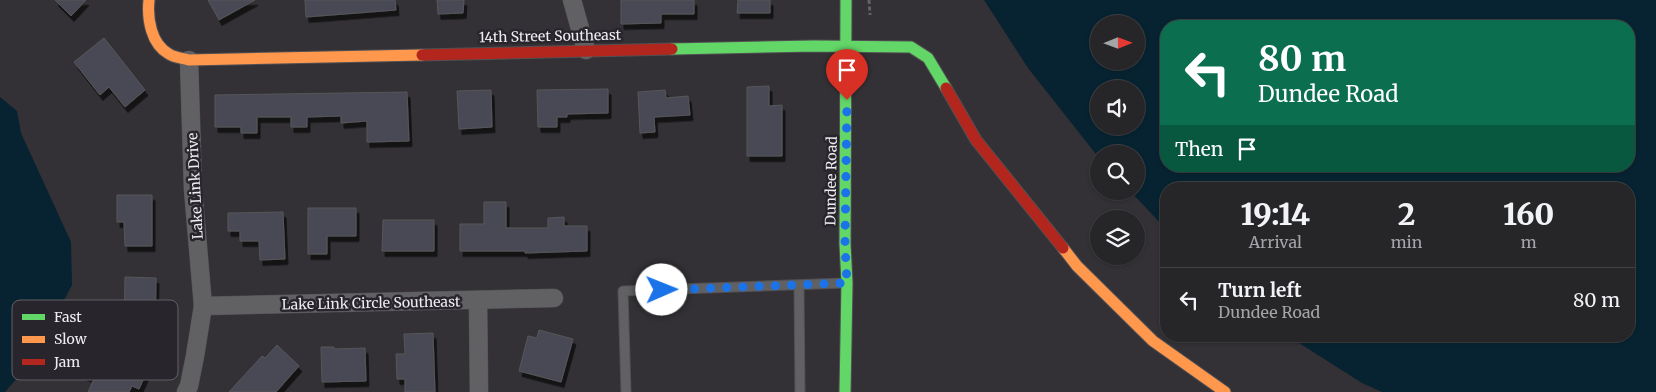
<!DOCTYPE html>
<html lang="en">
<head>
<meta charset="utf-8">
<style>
  :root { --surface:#262528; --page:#323134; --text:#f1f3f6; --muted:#a4a5a8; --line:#424245 }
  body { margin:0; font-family:Merriweather,serif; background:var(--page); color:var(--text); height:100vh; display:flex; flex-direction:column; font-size:19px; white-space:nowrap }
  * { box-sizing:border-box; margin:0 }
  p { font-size:16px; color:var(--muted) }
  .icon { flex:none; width:28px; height:28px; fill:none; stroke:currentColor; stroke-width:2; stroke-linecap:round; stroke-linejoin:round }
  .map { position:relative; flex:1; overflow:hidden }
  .sheet { position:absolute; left:1160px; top:182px; width:475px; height:160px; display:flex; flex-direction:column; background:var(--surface); border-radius:20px; box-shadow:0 1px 4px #0004,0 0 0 1px var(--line) }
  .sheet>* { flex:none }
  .top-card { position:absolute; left:1160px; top:20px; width:475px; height:152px; border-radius:20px; box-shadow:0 1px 4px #0004,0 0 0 1px var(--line); background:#0b6e4f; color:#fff; overflow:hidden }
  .needle { width:32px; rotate:89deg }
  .controls { position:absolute; left:1090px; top:15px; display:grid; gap:10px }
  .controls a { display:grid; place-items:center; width:55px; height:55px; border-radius:50%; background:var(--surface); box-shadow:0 1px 4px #0004,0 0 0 1px var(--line); font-size:25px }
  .pin { position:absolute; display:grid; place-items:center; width:42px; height:42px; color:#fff; margin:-51px -21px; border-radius:50% 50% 50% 0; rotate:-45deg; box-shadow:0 0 5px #0007 }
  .pin .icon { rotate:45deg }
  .me { position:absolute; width:55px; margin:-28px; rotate:89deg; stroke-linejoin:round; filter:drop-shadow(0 0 4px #0008) }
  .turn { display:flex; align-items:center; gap:18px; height:105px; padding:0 15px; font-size:22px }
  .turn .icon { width:65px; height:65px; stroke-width:2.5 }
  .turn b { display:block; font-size:35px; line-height:42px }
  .then { display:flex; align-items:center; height:48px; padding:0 15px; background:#0003; gap:10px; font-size:19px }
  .eta { display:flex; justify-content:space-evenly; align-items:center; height:85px; text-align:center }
  .eta b { font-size:30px; font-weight:800; line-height:35px }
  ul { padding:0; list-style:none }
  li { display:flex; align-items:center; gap:15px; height:65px; padding:0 15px; border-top:1px solid var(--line) }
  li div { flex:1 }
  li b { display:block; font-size:19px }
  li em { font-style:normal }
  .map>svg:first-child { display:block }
  .water { fill:#072331; fill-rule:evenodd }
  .building { fill:#484a55; stroke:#57565a; filter:url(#shadow) }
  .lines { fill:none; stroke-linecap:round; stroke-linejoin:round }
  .lane-casing { stroke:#515053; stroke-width:11 }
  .street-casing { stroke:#515053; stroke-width:19 }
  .fast-casing { stroke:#515053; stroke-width:13 }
  .slow-casing { stroke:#515053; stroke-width:13 }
  .jam-casing { stroke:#515053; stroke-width:13 }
  .path { stroke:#636164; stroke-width:3; stroke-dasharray:4 2.5; stroke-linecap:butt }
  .lane { stroke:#616063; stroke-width:9 }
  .street { stroke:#616063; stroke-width:18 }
  .fast { stroke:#63d668; stroke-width:11 }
  .slow { stroke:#ff974d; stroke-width:11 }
  .jam { stroke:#b3261e; stroke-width:11 }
  .route { stroke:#1a73e8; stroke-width:9; stroke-dasharray:0 16.2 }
  .labels { text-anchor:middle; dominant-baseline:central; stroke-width:5; stroke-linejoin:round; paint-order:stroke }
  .street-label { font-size:14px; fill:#edecf0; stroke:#28262c }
  .key { fill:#28262c; stroke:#636167; stroke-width:1 }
  .key-label { font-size:14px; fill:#edecf0 }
</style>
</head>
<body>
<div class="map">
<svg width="1656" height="392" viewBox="0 0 1656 392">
  <defs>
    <filter id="shadow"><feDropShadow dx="3" dy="5.5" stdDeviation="0" flood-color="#0009"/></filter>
  </defs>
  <rect width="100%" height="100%" fill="#333135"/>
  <!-- water -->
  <g class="water">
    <path d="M984,0H1656V392H1382L1362,383L1288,336H1629V189H1166V229L1130,191H1136V154H1099V158L1028,68ZM1099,24H1136V61H1099ZM1166,26H1629V166H1166ZM1099,89H1136V126H1099Z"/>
    <path d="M0,97L17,111L21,133L71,242L72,285L32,361L5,392H0Z"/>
  </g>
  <!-- building -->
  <g class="building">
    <path d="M55,0H86L71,16Z"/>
    <path d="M208,0H255L219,20Z"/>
    <path d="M305,0H395L396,10L306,17Z"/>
    <path d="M437,0H464L463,13L438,14Z"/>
    <path d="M621,0H694V14H661V23L621,24Z"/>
    <path d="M738,0H770V13H737Z"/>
    <path d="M104,38L145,90L125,107L109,87L100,95L74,62Z"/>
    <path d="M769,86V106L782,105V156H747V87Z"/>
    <path d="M608,89V113L567,114V117H557V127H538L537,90Z"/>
    <path d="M491,90L492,127L459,129L457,91Z"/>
    <path d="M665,90L666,98L688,96L690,115L654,117L655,132L640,133L638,92Z"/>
    <path d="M407,92L409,141L367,142V121L341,123V116L307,117V127H291V117H257V133H241V127H215V95Z"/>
    <path d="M117,195H152V246H125L124,222H117Z"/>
    <path d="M484,202H506V228H548V218L564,217V226H587V251L525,253V251H460V224H484Z"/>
    <path d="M308,208H356V236H327V254H308Z"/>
    <path d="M283,212L285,259L260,260L259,241H240V231H228V213Z"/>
    <path d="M383,220H434V251H382Z"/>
    <path d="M125,277L156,278L155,338L124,337Z"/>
    <path d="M539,330L573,339L561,382L519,371L528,336L537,338Z"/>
    <path d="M433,333L435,392H405V379H397L396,354H405L404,334Z"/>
    <path d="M81,340L148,369L139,389L132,386L129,392H88L94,379L69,368Z"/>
    <path d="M277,345L299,366L276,392H229L262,356L265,358Z"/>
    <path d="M321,347H334V349L365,348L366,381L322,382Z"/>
  </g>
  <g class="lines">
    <defs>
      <g id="lane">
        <path d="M799,286L800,392"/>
        <path d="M626,392L623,291L845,283"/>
      </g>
      <g id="street">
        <path d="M572,0L586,50"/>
        <path d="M478,301L479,392"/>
        <path d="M203,306L554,298"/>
        <path d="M186,392L189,386L195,356L203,306L193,189L189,60"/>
      </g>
      <g id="fast">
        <path d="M672,49L814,46L911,47L928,58L946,88"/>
        <path d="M845,392L847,283L845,244L846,0"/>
      </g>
      <g id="slow">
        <path d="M149,0C147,19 151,44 169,54C175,58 183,58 189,60L422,55"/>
        <path d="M1063,248L1077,266L1153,341L1225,392"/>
      </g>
      <g id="jam">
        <path d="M422,55L672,49"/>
        <path d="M946,88L976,140L1063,248"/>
      </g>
    </defs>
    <!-- lane casing -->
    <use href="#lane" class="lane-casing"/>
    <!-- street casing -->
    <use href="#street" class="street-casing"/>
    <!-- fast casing -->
    <use href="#fast" class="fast-casing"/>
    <!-- slow casing -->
    <use href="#slow" class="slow-casing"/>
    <!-- jam casing -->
    <use href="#jam" class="jam-casing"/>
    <!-- path -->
    <path class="path" d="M869,0L870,15"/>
    <!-- lane -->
    <use href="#lane" class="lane"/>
    <!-- street -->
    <use href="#street" class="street"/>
    <!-- fast -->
    <use href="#fast" class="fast"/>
    <!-- slow -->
    <use href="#slow" class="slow"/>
    <!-- jam -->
    <use href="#jam" class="jam"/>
  </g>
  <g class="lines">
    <!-- route -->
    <path class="route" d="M662,290L847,283L845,244L847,100"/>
  </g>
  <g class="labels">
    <!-- street labels -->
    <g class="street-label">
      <text transform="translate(550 36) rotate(-1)">14th Street Southeast</text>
      <text transform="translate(831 181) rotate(-89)">Dundee Road</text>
      <text transform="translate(195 186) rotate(-93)">Lake Link Drive</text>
      <text transform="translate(371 303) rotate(-1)">Lake Link Circle Southeast</text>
    </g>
  </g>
  <!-- legend -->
  <rect x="12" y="300" width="166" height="80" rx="8" class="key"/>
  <rect x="22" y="314" width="23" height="6" fill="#63d668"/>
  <rect x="22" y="336" width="23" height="7" fill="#ff974d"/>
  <rect x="22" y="359" width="23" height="6" fill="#b3261e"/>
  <g class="key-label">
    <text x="54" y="322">Fast</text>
    <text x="54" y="344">Slow</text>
    <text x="54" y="367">Jam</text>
  </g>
</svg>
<div class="controls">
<a><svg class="needle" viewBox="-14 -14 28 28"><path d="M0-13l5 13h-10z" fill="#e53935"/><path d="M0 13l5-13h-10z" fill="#a4a5a8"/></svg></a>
<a><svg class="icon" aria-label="sound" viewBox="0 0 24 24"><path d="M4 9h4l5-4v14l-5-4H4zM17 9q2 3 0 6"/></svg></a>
<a><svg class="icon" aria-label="search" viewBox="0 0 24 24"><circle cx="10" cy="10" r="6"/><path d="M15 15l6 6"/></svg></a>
<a><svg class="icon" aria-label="layers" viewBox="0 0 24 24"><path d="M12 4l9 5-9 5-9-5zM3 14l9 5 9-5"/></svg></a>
</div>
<div class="pin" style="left:847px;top:100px;background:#d93025"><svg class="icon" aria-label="arrive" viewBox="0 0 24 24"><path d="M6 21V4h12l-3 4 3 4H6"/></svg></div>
<svg class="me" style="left:662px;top:290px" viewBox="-20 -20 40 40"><circle r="19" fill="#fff"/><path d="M0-13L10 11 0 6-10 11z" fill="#1a73e8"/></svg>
<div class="top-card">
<div class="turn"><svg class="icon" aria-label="left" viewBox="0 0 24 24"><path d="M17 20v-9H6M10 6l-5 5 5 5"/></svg><div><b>80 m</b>Dundee Road</div></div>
<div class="then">Then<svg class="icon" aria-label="arrive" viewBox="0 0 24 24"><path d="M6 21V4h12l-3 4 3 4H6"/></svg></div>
</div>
<section class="sheet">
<div class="eta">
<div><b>19:14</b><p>Arrival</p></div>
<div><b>2</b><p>min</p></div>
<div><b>160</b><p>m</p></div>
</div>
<ul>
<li><svg class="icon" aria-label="left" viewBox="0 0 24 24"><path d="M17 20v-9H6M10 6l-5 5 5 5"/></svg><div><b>Turn left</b><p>Dundee Road</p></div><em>80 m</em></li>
</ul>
</section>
</div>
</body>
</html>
